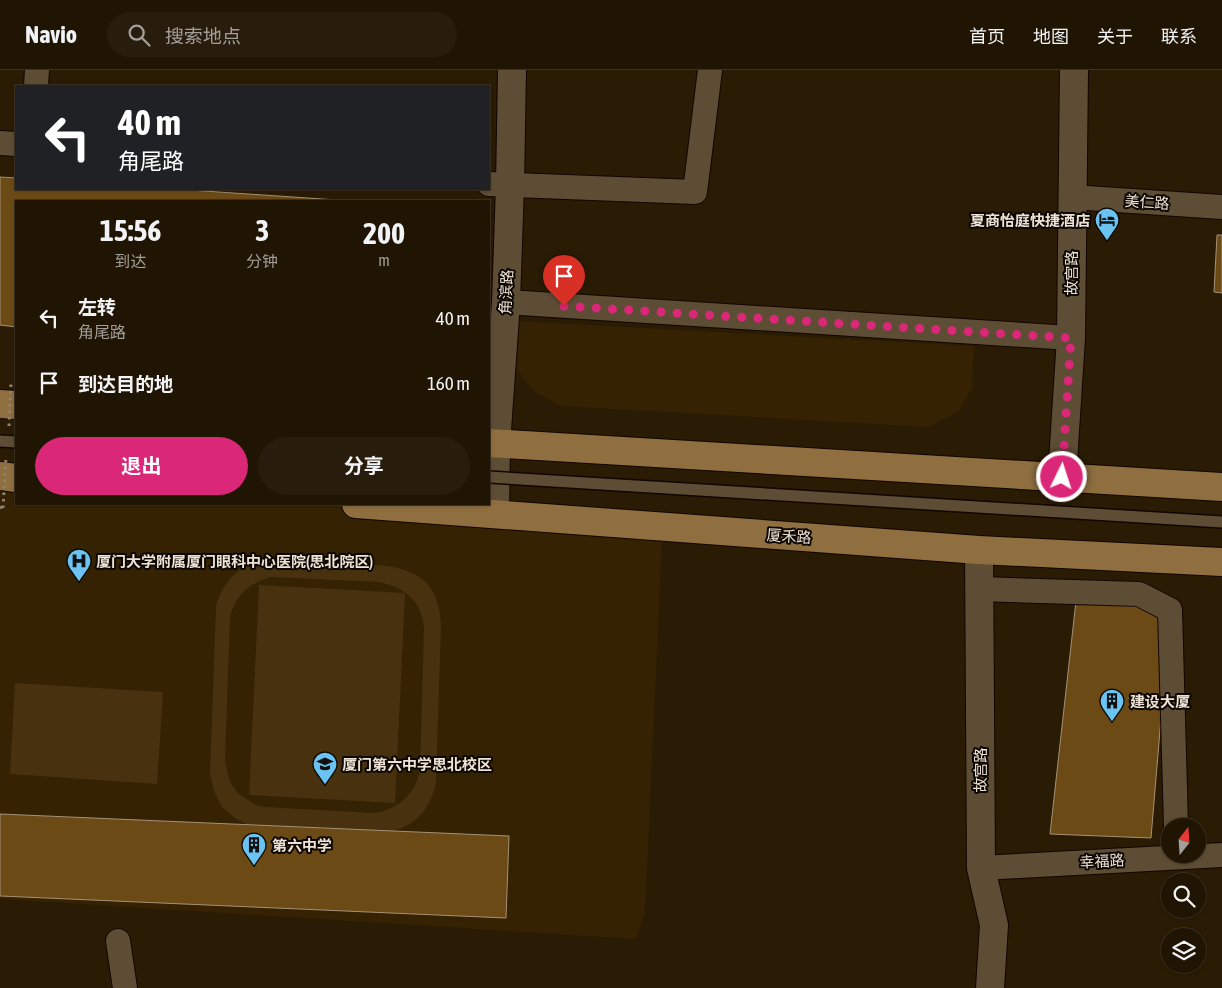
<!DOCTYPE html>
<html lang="zh">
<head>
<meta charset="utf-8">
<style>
  :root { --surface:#201403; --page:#281d0d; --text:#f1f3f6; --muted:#a29e9a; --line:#3d3325; --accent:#db2777 }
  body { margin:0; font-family:"Asap Condensed","Noto Sans SC",sans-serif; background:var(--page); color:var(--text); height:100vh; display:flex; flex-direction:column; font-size:19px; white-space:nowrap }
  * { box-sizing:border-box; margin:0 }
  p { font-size:16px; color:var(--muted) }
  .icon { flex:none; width:28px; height:28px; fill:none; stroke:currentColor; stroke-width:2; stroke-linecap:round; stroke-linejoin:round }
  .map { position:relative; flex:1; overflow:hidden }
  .sheet { position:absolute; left:15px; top:130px; width:475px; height:305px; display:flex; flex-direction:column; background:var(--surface); border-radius:0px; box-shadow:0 1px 4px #0004,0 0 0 1px var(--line) }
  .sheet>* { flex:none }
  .hud { position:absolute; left:15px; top:15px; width:475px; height:105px; border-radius:0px; box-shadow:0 1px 4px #0004,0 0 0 1px var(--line); background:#202124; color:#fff; overflow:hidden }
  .needle { width:32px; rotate:17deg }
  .controls { position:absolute; left:1161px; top:748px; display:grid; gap:10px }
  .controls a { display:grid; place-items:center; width:45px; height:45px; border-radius:50%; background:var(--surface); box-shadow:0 1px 4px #0004,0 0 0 1px var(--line); font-size:25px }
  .pin { position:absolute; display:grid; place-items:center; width:42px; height:42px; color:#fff; margin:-51px -21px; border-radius:50% 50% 50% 0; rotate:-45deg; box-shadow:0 0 5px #0007 }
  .pin .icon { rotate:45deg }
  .me { position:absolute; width:55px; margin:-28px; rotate:4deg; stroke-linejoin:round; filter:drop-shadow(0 0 4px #0008) }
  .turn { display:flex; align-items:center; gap:18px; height:105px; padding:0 20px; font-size:22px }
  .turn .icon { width:65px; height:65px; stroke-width:2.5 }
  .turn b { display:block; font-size:35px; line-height:42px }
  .eta { display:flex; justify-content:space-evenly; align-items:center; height:85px; text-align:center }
  .eta b { font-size:30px; font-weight:700; line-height:35px }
  .button { display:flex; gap:10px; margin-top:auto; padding:10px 20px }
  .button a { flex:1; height:58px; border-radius:30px; background:var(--accent); color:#fff; font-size:20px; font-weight:700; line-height:58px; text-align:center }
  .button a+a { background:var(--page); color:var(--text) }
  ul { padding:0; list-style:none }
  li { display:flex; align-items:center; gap:15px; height:65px; padding:0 20px }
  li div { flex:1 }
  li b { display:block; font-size:19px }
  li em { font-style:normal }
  header { display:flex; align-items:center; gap:30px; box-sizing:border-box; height:70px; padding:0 25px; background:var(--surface); border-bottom:1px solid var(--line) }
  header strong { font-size:24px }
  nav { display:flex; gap:28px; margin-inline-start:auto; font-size:18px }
  .search { width:350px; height:45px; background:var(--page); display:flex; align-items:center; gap:12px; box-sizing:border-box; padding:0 18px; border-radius:28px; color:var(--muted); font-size:19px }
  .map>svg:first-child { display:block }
  .built { fill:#352203 }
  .green { fill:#47310f; fill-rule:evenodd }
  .building { fill:#6b4a16; stroke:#a59178 }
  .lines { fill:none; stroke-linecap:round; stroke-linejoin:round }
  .minor-casing { stroke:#120500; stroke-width:26 }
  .tertiary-casing { stroke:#120500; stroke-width:30 }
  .primary-casing { stroke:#120500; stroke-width:30 }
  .path { stroke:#8f8270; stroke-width:3; stroke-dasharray:2.5 4; stroke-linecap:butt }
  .minor { stroke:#5e4d35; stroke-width:24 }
  .tertiary { stroke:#5e4d35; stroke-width:28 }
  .primary { stroke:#8f6f40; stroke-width:28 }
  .service-bridge-casing { stroke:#120500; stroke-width:14; stroke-linecap:butt }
  .path-bridge { stroke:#8f8270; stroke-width:3; stroke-dasharray:2.5 4; stroke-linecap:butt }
  .service-bridge { stroke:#5e4d35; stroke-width:11 }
  .route { stroke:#db2777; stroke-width:9; stroke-dasharray:0 16.2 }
  .labels { text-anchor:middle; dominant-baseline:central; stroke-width:4; stroke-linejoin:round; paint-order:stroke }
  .street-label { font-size:15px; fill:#ede2d5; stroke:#0d0702 }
  .poi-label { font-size:15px; font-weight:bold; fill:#ede2d5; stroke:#0d0702; text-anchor:start }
</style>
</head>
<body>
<header>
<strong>Navio</strong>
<div class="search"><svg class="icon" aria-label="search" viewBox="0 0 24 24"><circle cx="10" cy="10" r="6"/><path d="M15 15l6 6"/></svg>搜索地点</div>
<nav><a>首页</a><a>地图</a><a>关于</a><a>联系</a></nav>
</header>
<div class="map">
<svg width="1222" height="918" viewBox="0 0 1222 918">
  <rect width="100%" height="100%" fill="#2a1b04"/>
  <!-- built -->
  <g class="built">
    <path d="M518,251L974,276L972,319L958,342L928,357L561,336L533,321L515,297Z"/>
    <path d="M0,411L16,412V434H369L662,470L645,843L636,869L0,829Z"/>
  </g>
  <!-- green -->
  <g class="green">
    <path d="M269,490C294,490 318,492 342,493C390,496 439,492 441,555L436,711C432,736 418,754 394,761L257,757L246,754L235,748L222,737L214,721L210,704L216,537C223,510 241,493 269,490ZM271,507L379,512C404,517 422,531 424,558L420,698C417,723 398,740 373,743L265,737L256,735L239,724L232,715L228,706L225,691L230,547C236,525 249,513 271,507Z"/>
    <path d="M259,515L405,523L395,733L249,725Z"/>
    <path d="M15,613L163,622L157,714L10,704Z"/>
  </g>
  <!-- building -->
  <g class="building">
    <path d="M0,107L16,108V119H174L352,131H16V257L0,255Z"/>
    <path d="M1217,165H1222V223L1214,222Z"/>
    <path d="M1076,531L1170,540L1151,768L1050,764Z"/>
    <path d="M0,744L509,766L506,848L0,826Z"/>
  </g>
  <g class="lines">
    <defs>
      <g id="minor">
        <path d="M36,16L37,0"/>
        <path d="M0,73L16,74"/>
        <path d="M489,114L695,122L710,0"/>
        <path d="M1072,127L1222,137"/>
        <path d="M506,232L1071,268"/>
        <path d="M979,519L1139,524L1170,540L1176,756"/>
        <path d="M981,798L1222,785"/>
        <path d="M118,871L125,918"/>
      </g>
      <g id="tertiary">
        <path d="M1062,407L1071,268L1074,0"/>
        <path d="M495,444L496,374L506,232L510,116L512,0"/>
        <path d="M979,480L981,798L994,855L990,918"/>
      </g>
      <g id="primary">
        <path d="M0,334L16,335"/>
        <path d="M489,373L1222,417"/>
        <path d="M0,406L16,408"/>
        <path d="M356,434L979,480L1222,492"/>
      </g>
    </defs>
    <!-- minor casing -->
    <use href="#minor" class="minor-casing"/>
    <!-- tertiary casing -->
    <use href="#tertiary" class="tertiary-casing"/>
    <!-- primary casing -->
    <use href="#primary" class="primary-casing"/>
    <!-- path -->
    <path class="path" d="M0,437L3,438"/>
    <!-- minor -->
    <use href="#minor" class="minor"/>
    <!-- tertiary -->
    <use href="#tertiary" class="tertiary"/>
    <!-- primary -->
    <use href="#primary" class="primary"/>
    <defs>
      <g id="service-bridge">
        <path d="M0,371L16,372"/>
        <path d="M489,407L1222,452"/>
      </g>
    </defs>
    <!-- service-bridge casing -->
    <use href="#service-bridge" class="service-bridge-casing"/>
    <!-- path-bridge -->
    <g class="path-bridge">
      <path d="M9,356L11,314"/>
      <path d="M3,438L6,387"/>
    </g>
    <!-- service-bridge -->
    <use href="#service-bridge" class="service-bridge"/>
  </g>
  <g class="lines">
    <!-- route -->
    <path class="route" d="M564,236L1071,268L1062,407"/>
  </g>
  <!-- icons -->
  <defs>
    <symbol id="hotel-pin" viewBox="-11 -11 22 30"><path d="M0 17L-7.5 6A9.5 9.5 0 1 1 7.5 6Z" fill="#6ac3f1" stroke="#0d0702"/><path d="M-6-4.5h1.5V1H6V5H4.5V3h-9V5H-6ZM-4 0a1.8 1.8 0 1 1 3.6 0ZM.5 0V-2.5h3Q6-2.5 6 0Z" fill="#111"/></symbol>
    <symbol id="hospital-pin" viewBox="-11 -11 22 30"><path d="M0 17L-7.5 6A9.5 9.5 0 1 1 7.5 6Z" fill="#6ac3f1" stroke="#0d0702"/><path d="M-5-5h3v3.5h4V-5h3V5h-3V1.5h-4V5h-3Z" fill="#111"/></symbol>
    <symbol id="building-pin" viewBox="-11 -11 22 30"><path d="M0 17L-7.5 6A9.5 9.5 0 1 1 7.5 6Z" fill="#6ac3f1" stroke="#0d0702"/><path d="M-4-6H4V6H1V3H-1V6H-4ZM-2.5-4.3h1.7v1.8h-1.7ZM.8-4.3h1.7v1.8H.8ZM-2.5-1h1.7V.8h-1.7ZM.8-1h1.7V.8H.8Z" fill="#111"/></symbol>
    <symbol id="school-pin" viewBox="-11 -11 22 30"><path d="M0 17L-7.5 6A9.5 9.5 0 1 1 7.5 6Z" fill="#6ac3f1" stroke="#0d0702"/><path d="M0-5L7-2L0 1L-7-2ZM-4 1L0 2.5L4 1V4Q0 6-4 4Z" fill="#111"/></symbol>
  </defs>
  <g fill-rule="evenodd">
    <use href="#hotel-pin" x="1093" y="136" width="28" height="38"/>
    <use href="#hospital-pin" x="65" y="477" width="28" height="38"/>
    <use href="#building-pin" x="1098" y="617" width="28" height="38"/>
    <use href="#school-pin" x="311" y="680" width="28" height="38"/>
    <use href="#building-pin" x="240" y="761" width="28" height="38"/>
  </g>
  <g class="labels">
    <!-- street labels -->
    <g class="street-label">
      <text transform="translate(1147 132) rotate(4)">美仁路</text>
      <text transform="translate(1071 203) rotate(-90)">故宫路</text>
      <text transform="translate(506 222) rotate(-87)">角滨路</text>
      <text transform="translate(789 466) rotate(4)">厦禾路</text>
      <text transform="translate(980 700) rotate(-90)">故宫路</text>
      <text transform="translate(1102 791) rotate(-3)">幸福路</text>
    </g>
    <!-- poi labels -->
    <g class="poi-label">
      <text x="1090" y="150" text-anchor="end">夏商怡庭快捷酒店</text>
      <text x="96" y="491">厦门大学附属厦门眼科中心医院(思北院区)</text>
      <text x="1130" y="631">建设大厦</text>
      <text x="342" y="694">厦门第六中学思北校区</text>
      <text x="272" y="775">第六中学</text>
    </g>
  </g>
</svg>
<div class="controls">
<a><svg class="needle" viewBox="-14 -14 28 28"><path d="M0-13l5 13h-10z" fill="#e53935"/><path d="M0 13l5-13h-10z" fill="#a29e9a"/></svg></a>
<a><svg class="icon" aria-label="search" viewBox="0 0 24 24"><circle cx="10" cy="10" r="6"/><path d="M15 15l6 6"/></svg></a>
<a><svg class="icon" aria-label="layers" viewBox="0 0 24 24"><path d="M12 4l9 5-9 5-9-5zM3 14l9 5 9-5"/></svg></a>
</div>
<div class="pin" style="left:564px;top:236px;background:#d93025"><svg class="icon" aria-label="arrive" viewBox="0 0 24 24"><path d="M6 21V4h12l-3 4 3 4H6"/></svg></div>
<svg class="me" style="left:1062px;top:407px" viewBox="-20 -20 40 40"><circle r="17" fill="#db2777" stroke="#fff" stroke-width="3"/><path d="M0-11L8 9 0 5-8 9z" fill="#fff"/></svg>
<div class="hud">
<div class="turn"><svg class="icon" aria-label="left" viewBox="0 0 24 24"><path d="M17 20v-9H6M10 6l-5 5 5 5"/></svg><div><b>40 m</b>角尾路</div></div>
</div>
<section class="sheet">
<div class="eta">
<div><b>15:56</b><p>到达</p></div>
<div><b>3</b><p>分钟</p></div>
<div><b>200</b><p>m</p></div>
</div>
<ul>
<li><svg class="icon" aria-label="left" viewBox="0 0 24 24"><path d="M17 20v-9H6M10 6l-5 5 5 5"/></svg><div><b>左转</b><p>角尾路</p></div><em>40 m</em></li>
<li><svg class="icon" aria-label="arrive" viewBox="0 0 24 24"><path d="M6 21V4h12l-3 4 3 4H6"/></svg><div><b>到达目的地</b></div><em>160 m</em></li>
</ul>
<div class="button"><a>退出</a><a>分享</a></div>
</section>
</div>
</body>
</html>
